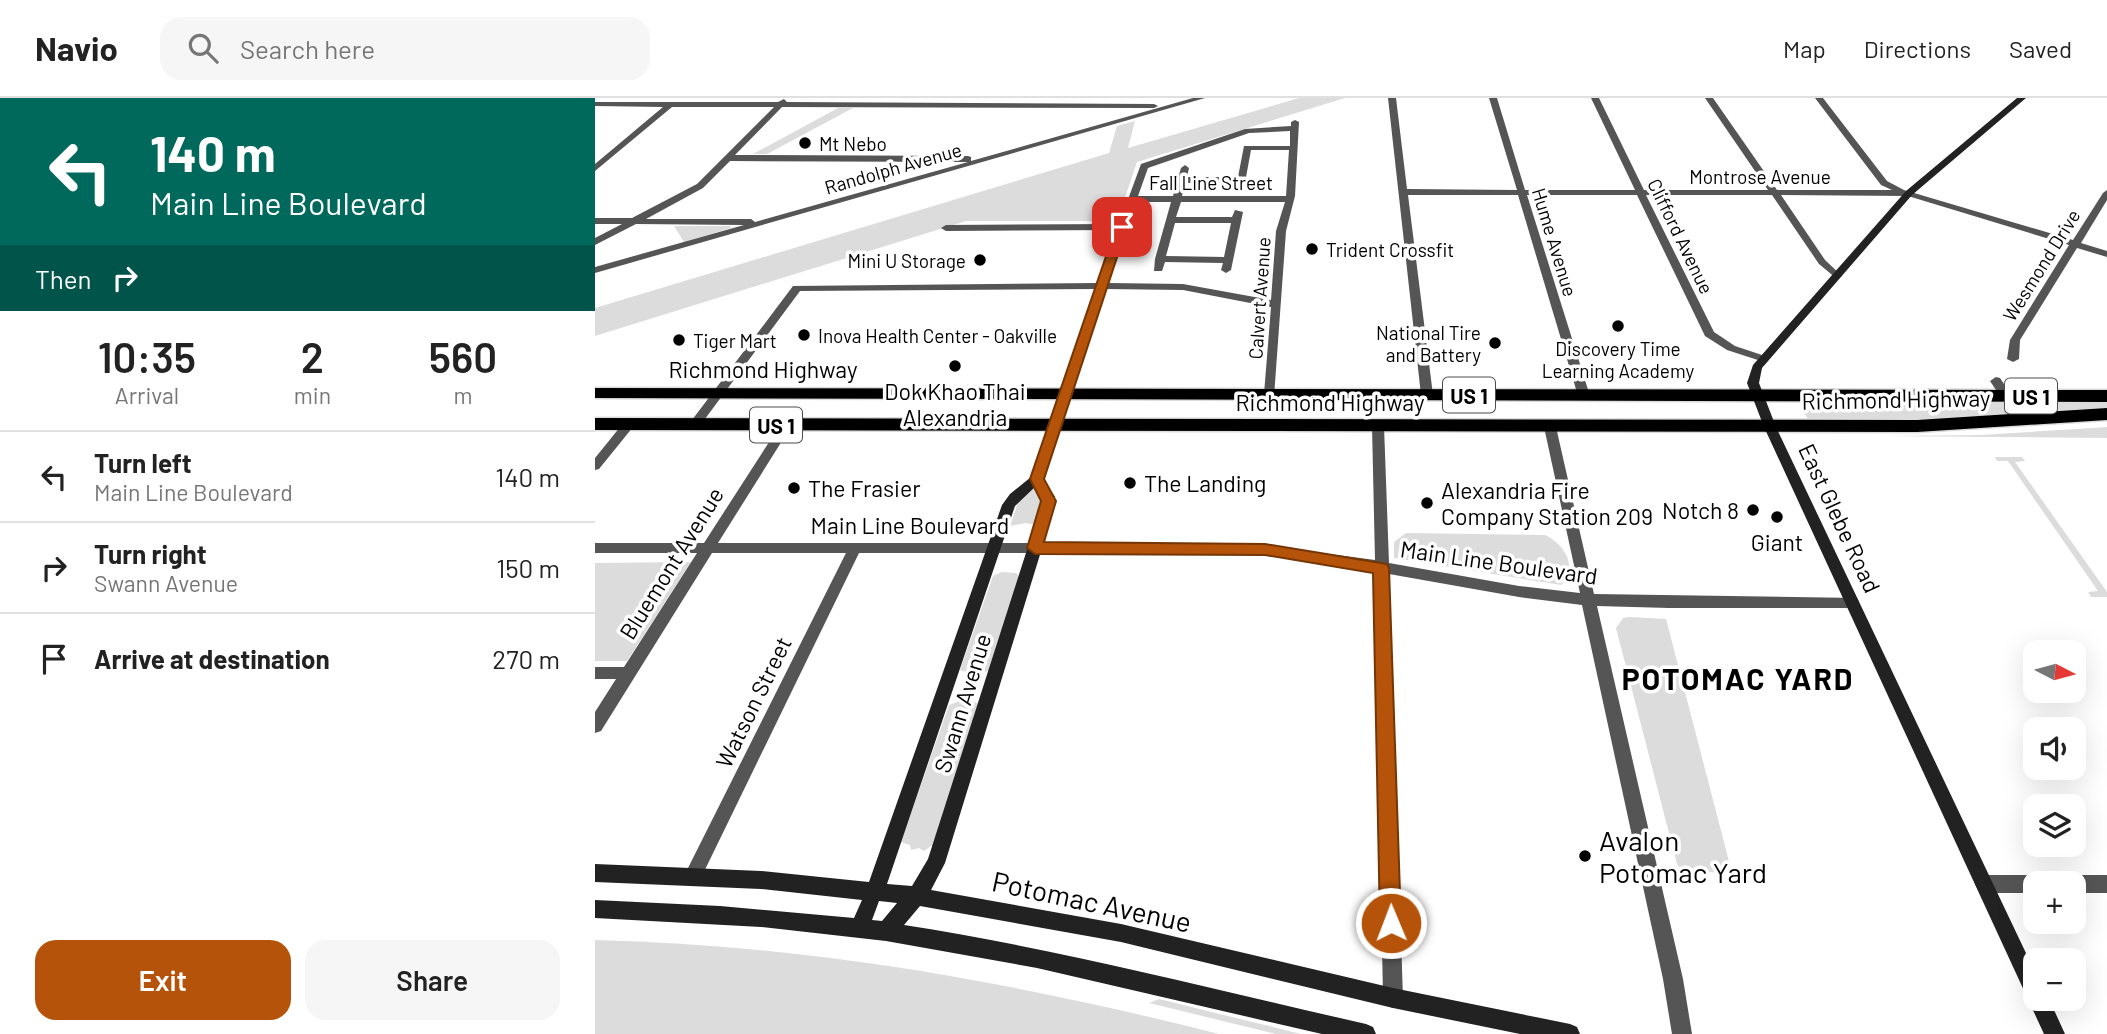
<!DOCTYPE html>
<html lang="en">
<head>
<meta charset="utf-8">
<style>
  :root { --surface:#fff; --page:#f6f6f6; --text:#222; --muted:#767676; --line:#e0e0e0; --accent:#b45309 }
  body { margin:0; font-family:Barlow,sans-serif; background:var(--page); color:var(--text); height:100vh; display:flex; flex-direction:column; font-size:26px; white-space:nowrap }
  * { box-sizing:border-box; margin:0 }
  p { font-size:23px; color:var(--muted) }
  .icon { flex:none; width:38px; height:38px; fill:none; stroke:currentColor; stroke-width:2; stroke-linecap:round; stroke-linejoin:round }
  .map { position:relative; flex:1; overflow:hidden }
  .details { display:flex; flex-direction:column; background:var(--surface); width:595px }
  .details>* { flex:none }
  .top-card { background:#00695c; color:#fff; overflow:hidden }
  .needle { width:46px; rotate:96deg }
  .tools { position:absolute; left:1428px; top:542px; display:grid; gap:14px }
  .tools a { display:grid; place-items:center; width:63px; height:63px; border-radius:14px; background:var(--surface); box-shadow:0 7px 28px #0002; font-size:35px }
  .pin { position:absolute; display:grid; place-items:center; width:60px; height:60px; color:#fff; margin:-30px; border-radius:14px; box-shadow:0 4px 10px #0006 }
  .me { position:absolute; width:77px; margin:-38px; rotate:359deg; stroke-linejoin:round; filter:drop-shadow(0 0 5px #0008) }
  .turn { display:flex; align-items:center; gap:24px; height:147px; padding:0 35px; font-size:32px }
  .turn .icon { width:91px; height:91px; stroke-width:2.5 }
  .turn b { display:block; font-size:49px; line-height:60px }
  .then { display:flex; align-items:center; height:66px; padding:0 35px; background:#0003; gap:14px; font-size:26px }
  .eta { display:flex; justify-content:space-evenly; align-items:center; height:119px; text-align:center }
  .eta b { font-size:42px; font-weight:600; line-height:49px }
  .button { display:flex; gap:14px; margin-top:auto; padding:14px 35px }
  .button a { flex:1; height:80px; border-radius:21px; background:var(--accent); color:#fff; font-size:28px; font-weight:600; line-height:80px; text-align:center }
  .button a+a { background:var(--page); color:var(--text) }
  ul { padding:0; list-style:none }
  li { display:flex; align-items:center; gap:21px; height:91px; padding:0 35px; border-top:2px solid var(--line) }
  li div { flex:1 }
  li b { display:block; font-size:26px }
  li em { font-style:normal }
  header { display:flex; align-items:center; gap:42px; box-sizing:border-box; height:98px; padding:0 35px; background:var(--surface); border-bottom:2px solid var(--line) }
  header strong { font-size:33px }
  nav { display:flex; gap:38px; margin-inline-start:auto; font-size:24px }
  .search { width:490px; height:63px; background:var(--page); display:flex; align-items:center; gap:18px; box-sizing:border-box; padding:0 24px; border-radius:21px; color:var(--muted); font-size:26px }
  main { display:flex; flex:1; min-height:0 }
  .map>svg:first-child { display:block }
  .green { fill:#dcdcdc }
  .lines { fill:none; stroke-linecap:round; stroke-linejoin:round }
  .highway-casing { stroke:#dbdbdb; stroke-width:3 }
  .street { fill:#555; fill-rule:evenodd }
  .secondary { fill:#222; fill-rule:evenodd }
  .highway { fill:#000; fill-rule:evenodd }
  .route { fill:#b45309; stroke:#753606; stroke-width:2 }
  .poi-dot { fill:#000; stroke:#fff; stroke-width:2.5 }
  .labels { text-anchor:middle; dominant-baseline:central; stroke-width:7; stroke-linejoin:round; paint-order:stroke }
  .far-poi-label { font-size:19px; fill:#000; stroke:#fff; text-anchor:start }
  .far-street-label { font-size:19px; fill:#000; stroke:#fff }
  .shield { fill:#fff; stroke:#4c4c4c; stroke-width:2 }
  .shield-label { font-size:21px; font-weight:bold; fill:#000 }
  .street-label { font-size:23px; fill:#000; stroke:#fff }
  .poi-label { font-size:23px; fill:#000; stroke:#fff; text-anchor:start }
  .near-poi-label { font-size:28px; fill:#000; stroke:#fff; text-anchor:start }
  .near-street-label { font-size:28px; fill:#000; stroke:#fff }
  .district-label { font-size:30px; font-weight:bold; letter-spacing:2px; fill:#000; stroke:#fff }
</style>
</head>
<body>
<header>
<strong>Navio</strong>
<div class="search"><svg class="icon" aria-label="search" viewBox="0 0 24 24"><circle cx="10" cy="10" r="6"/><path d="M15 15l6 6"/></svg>Search here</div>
<nav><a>Map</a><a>Directions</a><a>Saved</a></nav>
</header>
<main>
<section class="details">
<div class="top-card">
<div class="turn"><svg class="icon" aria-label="left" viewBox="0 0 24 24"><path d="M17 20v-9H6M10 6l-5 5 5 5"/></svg><div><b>140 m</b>Main Line Boulevard</div></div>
<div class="then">Then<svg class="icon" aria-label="right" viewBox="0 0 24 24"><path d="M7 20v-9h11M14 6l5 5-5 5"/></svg></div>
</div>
<div class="eta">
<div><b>10:35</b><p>Arrival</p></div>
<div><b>2</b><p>min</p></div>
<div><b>560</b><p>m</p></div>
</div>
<ul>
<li><svg class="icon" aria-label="left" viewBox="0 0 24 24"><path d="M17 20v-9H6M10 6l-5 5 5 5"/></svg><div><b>Turn left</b><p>Main Line Boulevard</p></div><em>140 m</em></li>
<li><svg class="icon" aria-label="right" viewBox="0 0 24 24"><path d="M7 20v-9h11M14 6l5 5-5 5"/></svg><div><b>Turn right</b><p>Swann Avenue</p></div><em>150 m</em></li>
<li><svg class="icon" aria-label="arrive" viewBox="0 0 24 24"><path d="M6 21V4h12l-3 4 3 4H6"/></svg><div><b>Arrive at destination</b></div><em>270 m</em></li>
</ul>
<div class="button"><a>Exit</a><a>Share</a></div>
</section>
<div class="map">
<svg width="1512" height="936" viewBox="0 0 1512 936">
  <rect width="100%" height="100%" fill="#fff"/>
  <!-- green -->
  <g class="green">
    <path d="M704,0H750L542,64L522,123H371L0,238V210L514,55L522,28L540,23L533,50Z"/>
    <path d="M243,10H258L172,56H158Z"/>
    <path d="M79,128H135L136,130L89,144Z"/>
    <path d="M1374,303H1512V311L1322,322L1214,323L1205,307H1359Z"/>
    <path d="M1512,329V340L1286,338L1386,337Z"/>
    <path d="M1400,359H1427L1430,363L1420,364L1512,494V499H1496L1493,494L1503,493L1413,363H1402Z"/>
    <path d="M438,391H443L452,400L444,428L431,425L415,428L423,404Z"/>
    <path d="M811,435L950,437C969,446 984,469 966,487L799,460V444Z"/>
    <path d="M96,464L32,563H0V465Z"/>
    <path d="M407,474L421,475L424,478L399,571L379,577L365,572L398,478Z"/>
    <path d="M1034,519L1071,521L1137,775L1087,773L1082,766L1021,530L1028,520Z"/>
    <path d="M370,601L388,607L344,748H336L329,753L324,750L316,752L315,747L306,744L354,607Z"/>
    <path d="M0,842C212,847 419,884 624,936H0Z"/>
    <path d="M564,901L706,936H681L554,905Z"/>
  </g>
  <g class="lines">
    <defs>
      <g id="highway">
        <path d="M0,290L1512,292V304L0,300Z"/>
        <path d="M1512,310V322L1322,334L0,332V320L1322,322Z"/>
      </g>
    </defs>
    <!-- highway casing -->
    <use href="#highway" class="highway-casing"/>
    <!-- street -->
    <g class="street">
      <path d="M598,0H610L0,175V169L149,127L41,126L0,147V140L27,126H0V120H37L102,86L179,9H77L0,73V66L68,9L0,8V4H183L189,1L192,4L559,6L563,8L559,10L187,9L140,57L373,58L376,59V63ZM135,63L373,64L160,124L156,121H51L108,90Z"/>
      <path d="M793,0H801L812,91L922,92L894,0H902L930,92H1040L996,0H1004L1049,92H1173L1110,0H1118L1182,92H1297L1286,87L1220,0H1228L1292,83L1309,92L1478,142L1508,95L1512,92V102L1486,145L1512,153V159L1482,150L1425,242L1424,261L1418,264L1412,261L1415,242L1474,147L1313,98L1186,97L1230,162L1247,178L1242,181L1224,166L1177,97H1051L1119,234L1140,248L1173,259V263L1169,264L1132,252L1110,238L1042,97H932L995,298L989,302L983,298L923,97H813L838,297L832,301L826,297Z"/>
      <path d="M700,22L704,24L700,98L691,133L679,299L675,300L669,296L676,209L588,192L511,191L475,297L469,301L463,297L501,191L205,193L104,329H96L94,326L198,188L503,185L522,132L351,133L346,130L351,127L524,126L546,66L650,31L696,28V24ZM695,33V48H649L643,79H592L594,70L590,67L586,70L578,98H543L553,70L654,35ZM656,52H694L691,98H587L590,85H642L643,90H649ZM541,104H576L560,161L559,173H567L570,164L628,165L626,172L631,175L636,172L648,114L640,112L637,119H581L586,104H690L681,133L676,202L588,186L513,185ZM580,125H636L629,159L571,158Z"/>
      <path d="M1401,279L1405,280L1417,298L1415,301H1407L1395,283Z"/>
      <path d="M34,322L38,323L40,326L38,329L4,371L0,372V360L30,323Z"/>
      <path d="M191,323L197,327L123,445H649L780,462L777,328L783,324L789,328L794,465L924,488L985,495L949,329L955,325L961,329L999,496L1262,500L1264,504L1262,508L1257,510H1074L1002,508L1088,881L1097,936H1077L1068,881L987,507L924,499L794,476L808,900L805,907L798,910L791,907L788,900L780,473L728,464L649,455H264L104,784L98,787L92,784L89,778L92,772L251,455H117L6,633L0,635V614L21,581H0V569H29L102,455H0V445H109L187,324Z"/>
      <path d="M1389,777H1440L1446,780L1449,786H1440V795H1389L1383,792L1380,786L1383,780Z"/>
      <path d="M1479,777H1512V795H1479V786H1470L1473,780Z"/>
    </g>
    <!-- secondary -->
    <g class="secondary">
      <path d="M1422,0H1431L1317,97L1167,270L1164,285L1181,329L1440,874V901H1454L1470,936H1449L1169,329L1152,285L1158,267L1311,93Z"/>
      <path d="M469,293L475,297L448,381L460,399V408L350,765L336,792L526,826L798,890L975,926L982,929L985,936H925L798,910L526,844L325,808L309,827C464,851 617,891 771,926L778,929L781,936H727L442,870L291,843L166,829L0,820V802L125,808L259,820L267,802L166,791L0,784V766L166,773L274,784L407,407L415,396L436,379L463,297ZM440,389L446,399V408L333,761L317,788L292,786L420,408ZM284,803L302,805L287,823L277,822Z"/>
    </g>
    <!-- highway -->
    <use href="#highway" class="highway"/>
  </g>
  <!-- route -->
  <path class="route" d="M527,126L532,129L449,381L461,403L449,444L670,446L792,466L794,470L806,825L803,833L796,836L788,833L785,825L778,475L670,457L440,456L432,450L446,403L435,381L521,129Z"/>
  <!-- markers -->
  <g class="poi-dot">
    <circle cx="210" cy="45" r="7"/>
    <circle cx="717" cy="151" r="7"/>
    <circle cx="385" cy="162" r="7"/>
    <circle cx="1023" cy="228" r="7"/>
    <circle cx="209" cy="237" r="7"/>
    <circle cx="84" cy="242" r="7"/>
    <circle cx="900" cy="245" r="7"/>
    <circle cx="360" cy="268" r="7"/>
    <circle cx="535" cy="385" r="7"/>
    <circle cx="199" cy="390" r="7"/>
    <circle cx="832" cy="405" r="7"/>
    <circle cx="1158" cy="412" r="7"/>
    <circle cx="1182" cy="419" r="7"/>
    <circle cx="990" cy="758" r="7"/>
  </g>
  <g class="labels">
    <!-- far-poi labels -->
    <g class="far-poi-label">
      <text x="224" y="45">Mt Nebo</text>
      <text x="731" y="151">Trident Crossfit</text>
      <text x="371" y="162" text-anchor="end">Mini U Storage</text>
      <text x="886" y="234" text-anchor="end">National Tire<tspan x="886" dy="22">and Battery</tspan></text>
      <text x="223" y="237">Inova Health Center - Oakville</text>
      <text x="98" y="242">Tiger Mart</text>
      <text x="1023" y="250" text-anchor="middle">Discovery Time<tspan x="1023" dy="22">Learning Academy</tspan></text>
    </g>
    <!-- far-street labels -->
    <g class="far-street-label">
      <text transform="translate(298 70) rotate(-16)">Randolph Avenue</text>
      <text x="1165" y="78">Montrose Avenue</text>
      <text x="616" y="84">Fall Line Street</text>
      <text transform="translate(1086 138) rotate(64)">Clifford Avenue</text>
      <text transform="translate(960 144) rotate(73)">Hume Avenue</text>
      <text transform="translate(1446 167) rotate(-58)">Wesmond Drive</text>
      <text transform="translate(664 200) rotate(-86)">Calvert Avenue</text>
    </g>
    <!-- shield labels -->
    <g class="shield">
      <rect x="848" y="279.5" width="52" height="35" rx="5"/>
      <rect x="1410" y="280.5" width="52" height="35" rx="5"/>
      <rect x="155" y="309.5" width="52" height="35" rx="5"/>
    </g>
    <g class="shield-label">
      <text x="874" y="297">US 1</text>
      <text x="1436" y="298">US 1</text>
      <text x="181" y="327">US 1</text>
    </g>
    <!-- street labels -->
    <g class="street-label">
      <text x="168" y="271">Richmond Highway</text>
      <text transform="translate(1301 301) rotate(-1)">Richmond Highway</text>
      <text x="735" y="304">Richmond Highway</text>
      <text transform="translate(1245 420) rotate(65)">East Glebe Road</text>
      <text x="315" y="427">Main Line Boulevard</text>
      <text transform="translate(904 464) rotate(8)">Main Line Boulevard</text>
      <text transform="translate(76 465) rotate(-58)">Bluemont Avenue</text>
      <text transform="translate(158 604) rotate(-64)">Watson Street</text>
      <text transform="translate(367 605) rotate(-73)">Swann Avenue</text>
    </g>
    <!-- poi labels -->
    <g class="poi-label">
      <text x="360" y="293" text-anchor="middle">Dok Khao Thai<tspan x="360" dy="26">Alexandria</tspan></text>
      <text x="549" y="385">The Landing</text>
      <text x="213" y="390">The Frasier</text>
      <text x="846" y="392">Alexandria Fire<tspan x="846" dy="26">Company Station 209</tspan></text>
      <text x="1144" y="412" text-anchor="end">Notch 8</text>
      <text x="1182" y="444" text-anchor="middle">Giant</text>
    </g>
    <!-- near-poi labels -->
    <g class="near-poi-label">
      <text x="1004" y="742">Avalon<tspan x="1004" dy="32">Potomac Yard</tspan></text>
    </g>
    <!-- near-street labels -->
    <g class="near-street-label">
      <text transform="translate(497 803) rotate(12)">Potomac Avenue</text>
    </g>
    <!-- district labels -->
    <g class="district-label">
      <text x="1143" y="580">POTOMAC YARD</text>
    </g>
  </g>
</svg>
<div class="tools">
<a><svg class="needle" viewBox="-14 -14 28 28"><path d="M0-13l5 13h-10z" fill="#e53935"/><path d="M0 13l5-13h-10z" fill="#767676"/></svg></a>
<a><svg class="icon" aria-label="sound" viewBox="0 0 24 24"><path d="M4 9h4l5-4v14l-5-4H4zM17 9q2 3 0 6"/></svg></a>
<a><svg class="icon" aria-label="layers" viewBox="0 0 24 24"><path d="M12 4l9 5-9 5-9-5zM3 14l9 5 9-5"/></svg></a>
<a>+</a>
<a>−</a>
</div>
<div class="pin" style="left:527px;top:129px;background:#d93025"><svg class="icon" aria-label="arrive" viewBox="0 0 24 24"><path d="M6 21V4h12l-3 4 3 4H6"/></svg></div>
<svg class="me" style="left:796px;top:825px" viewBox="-20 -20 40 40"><circle r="17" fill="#b45309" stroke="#fff" stroke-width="3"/><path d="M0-11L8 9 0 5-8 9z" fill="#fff"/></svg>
</div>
</main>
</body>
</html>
